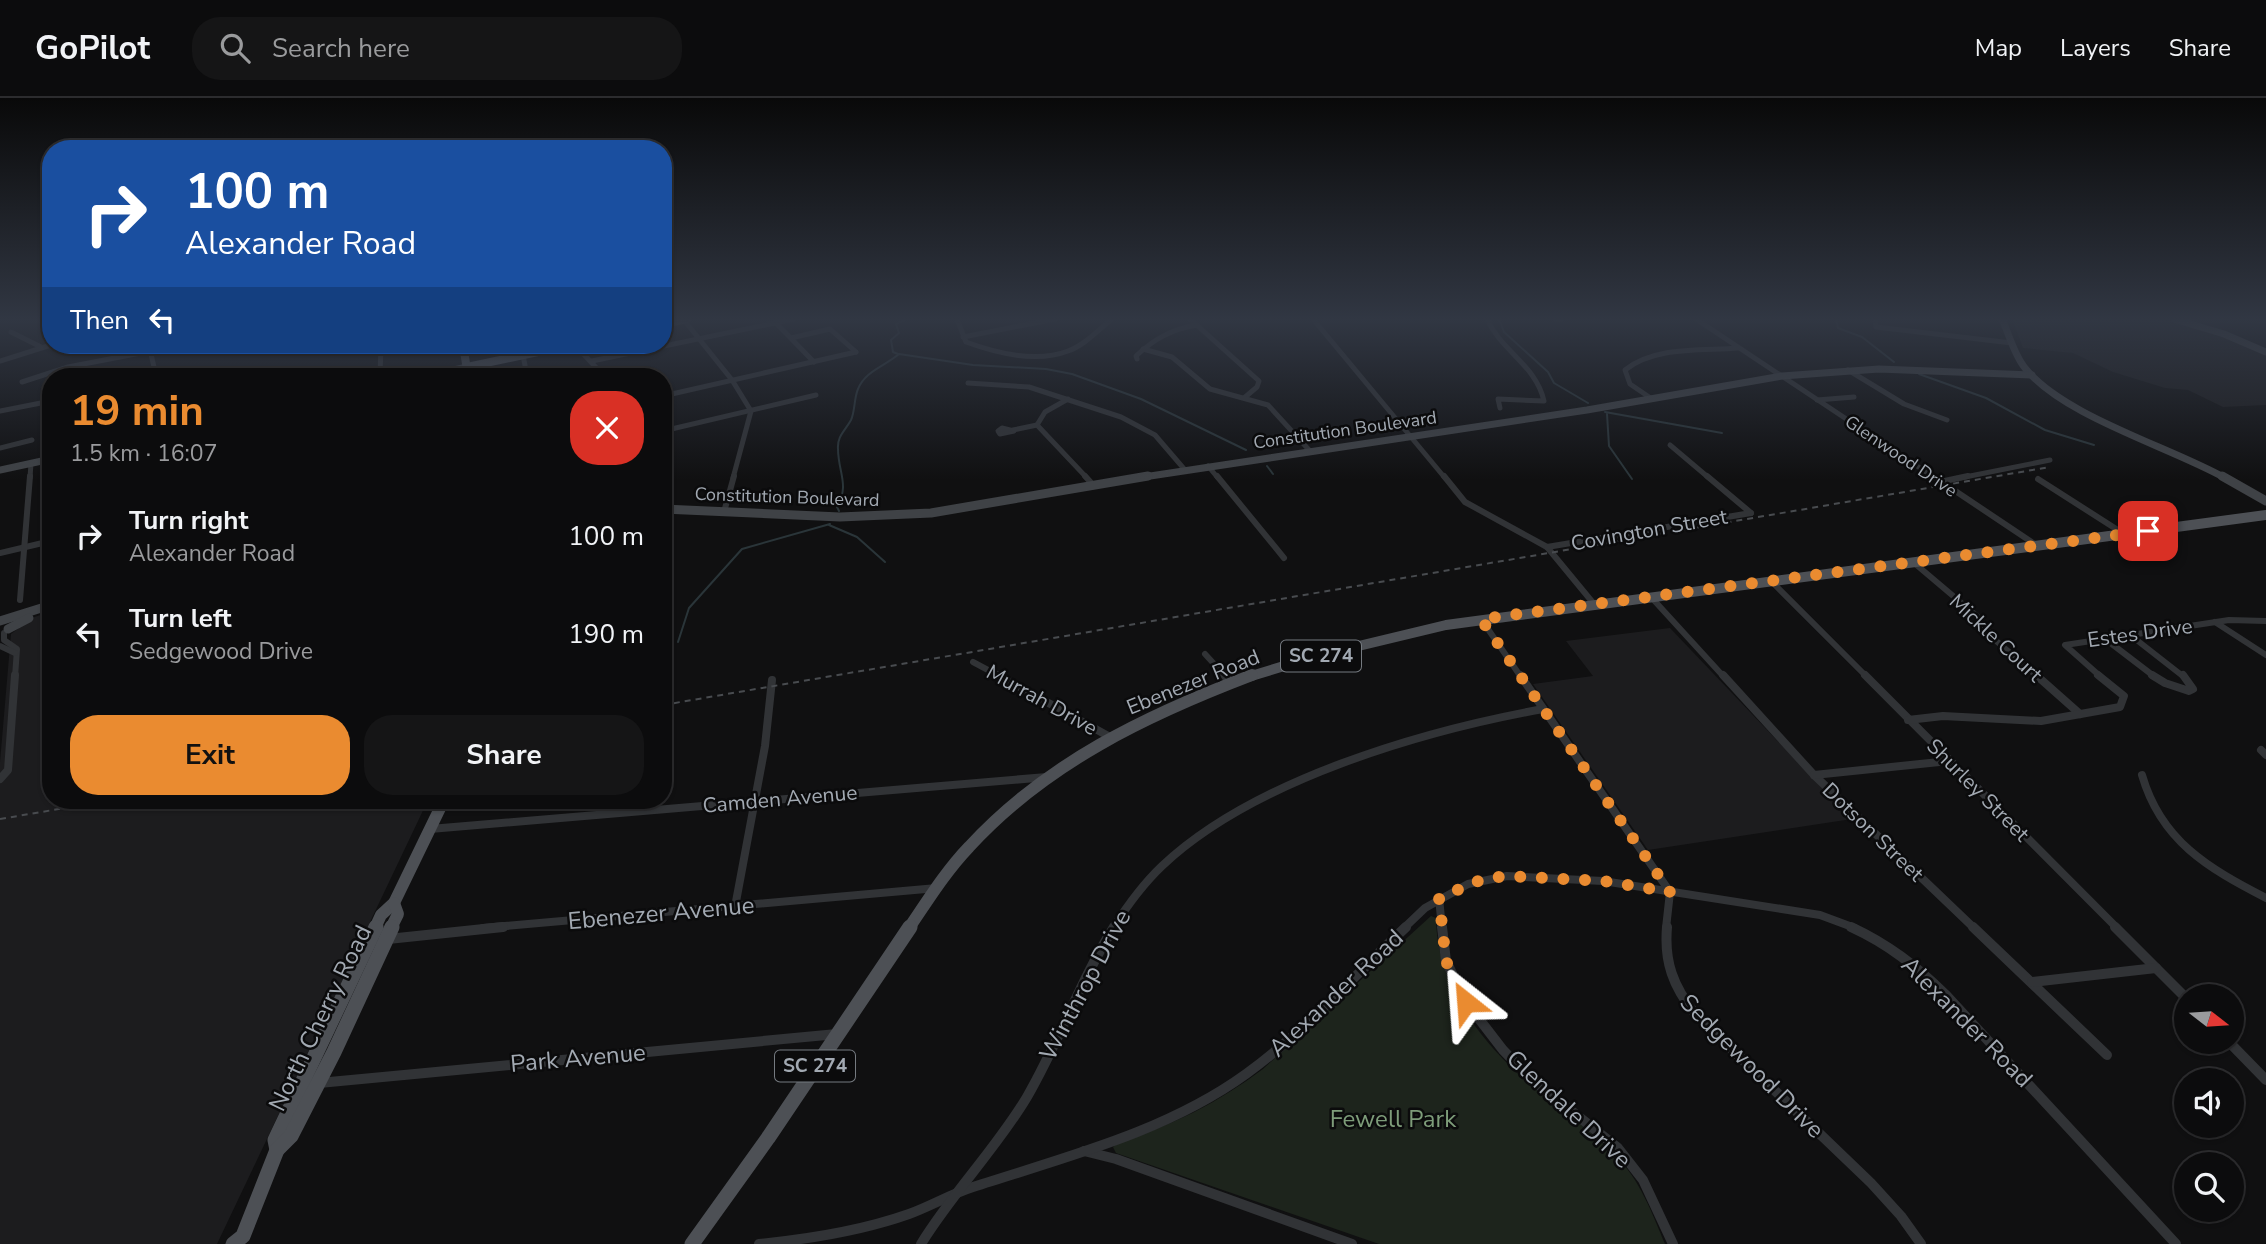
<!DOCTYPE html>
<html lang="en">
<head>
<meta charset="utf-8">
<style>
  :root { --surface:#0c0c0d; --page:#151516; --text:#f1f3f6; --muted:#9a9b9d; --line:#2c2c2e; --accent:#ea8b30 }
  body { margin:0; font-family:"Nunito Sans",sans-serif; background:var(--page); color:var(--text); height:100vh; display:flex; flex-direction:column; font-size:26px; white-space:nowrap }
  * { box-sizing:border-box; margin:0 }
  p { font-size:23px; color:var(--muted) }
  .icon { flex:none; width:38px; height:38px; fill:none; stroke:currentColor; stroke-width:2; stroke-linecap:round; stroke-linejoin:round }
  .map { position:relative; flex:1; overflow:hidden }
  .drawer { position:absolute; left:42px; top:270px; width:630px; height:441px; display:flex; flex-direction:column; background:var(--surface); border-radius:28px; box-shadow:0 2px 5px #0004,0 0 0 2px var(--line) }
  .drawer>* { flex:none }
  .guide { position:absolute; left:42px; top:42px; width:630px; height:214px; border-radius:28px; box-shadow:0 2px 5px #0004,0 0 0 2px var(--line); background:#1a4fa0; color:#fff; overflow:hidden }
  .needle { width:46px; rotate:107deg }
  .fabs { position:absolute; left:2174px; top:886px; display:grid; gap:14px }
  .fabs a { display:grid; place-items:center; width:70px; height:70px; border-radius:50%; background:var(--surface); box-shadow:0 2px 5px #0004,0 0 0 2px var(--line); font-size:35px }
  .pin { position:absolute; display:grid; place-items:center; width:60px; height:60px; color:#fff; margin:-30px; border-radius:14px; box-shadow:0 4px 10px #0006 }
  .me { position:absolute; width:77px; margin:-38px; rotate:332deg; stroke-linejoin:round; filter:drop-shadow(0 0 5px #0008) }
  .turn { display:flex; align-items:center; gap:24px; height:147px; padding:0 28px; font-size:32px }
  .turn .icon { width:91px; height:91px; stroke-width:2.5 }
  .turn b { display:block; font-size:49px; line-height:60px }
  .then { display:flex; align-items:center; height:66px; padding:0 28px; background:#0003; gap:14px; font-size:26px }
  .round { display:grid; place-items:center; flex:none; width:74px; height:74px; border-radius:28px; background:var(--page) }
  .head { display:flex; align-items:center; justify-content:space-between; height:119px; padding:0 28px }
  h1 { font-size:42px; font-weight:700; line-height:52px; color:var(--accent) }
  .cta { display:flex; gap:14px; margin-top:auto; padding:14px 28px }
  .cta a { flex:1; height:80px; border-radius:28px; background:var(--accent); color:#111; font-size:28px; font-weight:700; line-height:80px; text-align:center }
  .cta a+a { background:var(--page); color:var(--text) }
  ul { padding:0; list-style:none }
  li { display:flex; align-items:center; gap:21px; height:98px; padding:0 28px }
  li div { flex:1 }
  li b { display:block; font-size:26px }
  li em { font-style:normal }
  header { display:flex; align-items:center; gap:42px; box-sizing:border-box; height:98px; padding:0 35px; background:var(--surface); border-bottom:2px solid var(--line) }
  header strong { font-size:33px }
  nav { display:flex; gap:38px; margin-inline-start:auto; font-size:24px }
  .search { width:490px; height:63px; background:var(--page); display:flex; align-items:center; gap:18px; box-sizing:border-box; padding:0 24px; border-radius:28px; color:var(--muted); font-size:26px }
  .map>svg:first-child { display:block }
  .built { fill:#1c1c1e }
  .green { fill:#1d241c }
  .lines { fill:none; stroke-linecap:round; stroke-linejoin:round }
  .stream { stroke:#2a3539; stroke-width:2 }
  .street-far3 { stroke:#313336; stroke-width:5 }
  .street-far2 { stroke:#313336; stroke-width:6 }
  .street-far1 { stroke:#313336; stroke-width:8 }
  .street { stroke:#313336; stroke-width:10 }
  .secondary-far1 { stroke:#3f4246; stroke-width:7 }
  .secondary { stroke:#3f4246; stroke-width:9 }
  .primary-far3 { stroke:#4d5055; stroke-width:8 }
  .primary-far2 { stroke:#4d5055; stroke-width:10 }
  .primary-far1 { stroke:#4d5055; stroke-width:12 }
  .primary { stroke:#4d5055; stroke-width:15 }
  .rail { stroke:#484b4f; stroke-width:2; stroke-dasharray:6 5; stroke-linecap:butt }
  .route { stroke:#ea8b30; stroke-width:12; stroke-dasharray:0 21.6 }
  .labels { text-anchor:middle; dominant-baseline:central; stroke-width:5; stroke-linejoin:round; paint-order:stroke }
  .far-street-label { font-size:18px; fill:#a2a9b2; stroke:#0b0b0c }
  .shield { fill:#0b0b0c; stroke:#757a80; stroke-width:2 }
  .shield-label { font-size:19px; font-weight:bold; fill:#a2a9b2 }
  .street-label { font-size:21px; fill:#a2a9b2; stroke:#0b0b0c }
  .near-street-label { font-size:24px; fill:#a2a9b2; stroke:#0b0b0c }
  .near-park-label { font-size:24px; fill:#7d9c79; stroke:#0b0b0c }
</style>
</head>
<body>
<header>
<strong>GoPilot</strong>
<div class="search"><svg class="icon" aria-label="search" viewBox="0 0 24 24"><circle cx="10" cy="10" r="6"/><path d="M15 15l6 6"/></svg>Search here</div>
<nav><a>Map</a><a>Layers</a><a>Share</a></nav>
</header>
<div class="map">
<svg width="2266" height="1146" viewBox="0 0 2266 1146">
  <rect width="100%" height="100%" fill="#101011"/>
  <!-- built -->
  <g class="built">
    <path d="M2012,221H2168L2226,238L2266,257V307L2223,309L2188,292L2165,290L2113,274L2073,255L2023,250Z"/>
    <path d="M51,513V702H428L217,1146H0V664L11,536L32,520Z"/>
    <path d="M1670,530L1852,721L1648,752L1533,586L1593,578L1566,543Z"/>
  </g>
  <!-- green -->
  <path class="green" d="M1431,818L1436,820C1437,887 1478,940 1526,983C1555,1009 1589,1030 1616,1058C1640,1082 1652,1115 1665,1146H1379L1116,1055L1113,1049L1119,1044C1172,1028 1219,1004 1263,971Z"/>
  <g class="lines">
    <!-- stream -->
    <g class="stream">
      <path d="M1499,221L1504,234L1548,274L1554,285L1588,305"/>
      <path d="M1836,221L1838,230L1862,239L1894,264"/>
      <path d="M898,256L893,254L891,242L899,235L896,226L906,221"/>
      <path d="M1919,276L1986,300L2045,332L2094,347"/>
      <path d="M1605,314L1722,335"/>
      <path d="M1607,316L1609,348L1632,381"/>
      <path d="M1267,368L1273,376"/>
      <path d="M839,413L837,409C850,387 838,374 838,351C837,338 845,333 851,322C855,314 854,300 858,291C865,273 885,268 899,256L973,267L1046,271L1072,276L1141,301L1246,352"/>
      <path d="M829,427L857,439L885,464"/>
      <path d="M678,544L689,510L742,451L830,426"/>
    </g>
    <!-- street-far3 -->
    <g class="street-far3">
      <path d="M957,221L966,244C996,255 1037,265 1068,253C1085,247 1098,232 1112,221"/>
      <path d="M1190,221L1259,283L1257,289L1244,300"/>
      <path d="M1313,221L1445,380"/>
      <path d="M1487,221C1501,253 1536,267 1544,303L1498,301L1500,310"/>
      <path d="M1556,221H1561"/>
      <path d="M1696,221L1935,380"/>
      <path d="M1875,221L1876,229L2012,245"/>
      <path d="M684,222L732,282L751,313L733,380"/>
      <path d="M775,224L814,264"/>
      <path d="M11,234L41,249"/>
      <path d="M963,239L1055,221"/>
      <path d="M791,240L830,231L856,254"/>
      <path d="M149,247L156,278"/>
      <path d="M575,247L604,278"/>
      <path d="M383,249L395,247"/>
      <path d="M1143,251L1172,259L1210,291L1268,307L1310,353"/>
      <path d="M523,257L527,278"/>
      <path d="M1137,261L1136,258C1154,241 1172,231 1197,227"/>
      <path d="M0,263L51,247"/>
      <path d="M592,263L794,221"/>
      <path d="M1848,272L1904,306L1947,322"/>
      <path d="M380,278L381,247"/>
      <path d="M22,284L68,269L151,253"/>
      <path d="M968,285L1029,289L1121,319L1155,337L1185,372"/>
      <path d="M663,298L856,254"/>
      <path d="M1068,301L1045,314L1037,327L1087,380"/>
      <path d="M1652,301L1630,286L1625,272C1654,248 1702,253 1738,250"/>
      <path d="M1817,302L1854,299"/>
      <path d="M0,313L51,303"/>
      <path d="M1002,330L1014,333L1000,336L998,333Z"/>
      <path d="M1013,332L1037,327"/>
      <path d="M663,333L816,297"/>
      <path d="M1670,347L1709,380"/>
      <path d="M0,350L32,342"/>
      <path d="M1208,368L1218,380"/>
      <path d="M30,380L31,365"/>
      <path d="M1960,380L2050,362"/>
    </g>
    <!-- street-far2 -->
    <g class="street-far2">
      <path d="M1085,378L1094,388"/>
      <path d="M1217,378L1284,460"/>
      <path d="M1444,378L1465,404L1547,449L1594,506"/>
      <path d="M1707,378L1751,415"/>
      <path d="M1933,378L2036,447"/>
      <path d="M2038,381L2124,436"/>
      <path d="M1940,384L1968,378"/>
      <path d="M724,414L734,378"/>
      <path d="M1547,449L1751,415"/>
      <path d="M0,455L51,443"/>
      <path d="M1913,464L1978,519L1994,541L2038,579"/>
      <path d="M1771,483L1867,579"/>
      <path d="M1651,499L1724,579"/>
      <path d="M20,502L30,378"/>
      <path d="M1481,521L1521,579"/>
      <path d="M2215,524L2266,557"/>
      <path d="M4,535V542L17,551L15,579"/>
      <path d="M2129,536L2184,579"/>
      <path d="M2104,540L2155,579"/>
      <path d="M0,548L15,555"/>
      <path d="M1205,556L1226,579"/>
      <path d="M973,564L1001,579"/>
      <path d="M2101,579L2065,547L2229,522L2266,523"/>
    </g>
    <!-- street-far1 -->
    <g class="street-far1">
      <path d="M998,577L1110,639"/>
      <path d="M1224,577L1232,586"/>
      <path d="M1520,577L1670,794L1666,830"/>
      <path d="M1723,577L1814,677L1974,830"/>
      <path d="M1865,577L2117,830"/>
      <path d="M2036,577L2080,616"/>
      <path d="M2152,577L2165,585L2189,593L2193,591L2183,577"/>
      <path d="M1908,622L1943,618L2041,623L2120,609L2124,598L2098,577"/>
      <path d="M2261,652L2266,657"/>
      <path d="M1814,677L1949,663"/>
      <path d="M2142,677C2161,743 2208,770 2266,800"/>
      <path d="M0,681L8,672L15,577"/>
      <path d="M430,731L1047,679"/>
      <path d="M1439,800L1442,830"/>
      <path d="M735,809L765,648L772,582"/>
      <path d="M483,830L937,790"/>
      <path d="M1113,830C1127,808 1143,786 1162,768C1253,682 1422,633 1543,611"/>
      <path d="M1404,830L1425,810L1468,786L1507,778L1603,783L1820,817L1855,830"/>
    </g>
    <!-- street -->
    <g class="street">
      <path d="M1442,829L1446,863L1466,904L1503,952L1530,980L1618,1050L1643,1082L1673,1146"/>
      <path d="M1667,829C1664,864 1673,888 1695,916L1871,1085L1901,1118L1921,1146"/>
      <path d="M1851,829C1888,846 1916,868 1945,896L2176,1146"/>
      <path d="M1973,829L2107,957"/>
      <path d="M2115,829L2186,900"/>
      <path d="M388,841L503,829"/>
      <path d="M2032,884L2156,870"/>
      <path d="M2228,943L2266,982"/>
      <path d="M319,985L837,936"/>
      <path d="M1084,1053L1116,1061L1352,1146"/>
      <path d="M759,1146C810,1141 861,1133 909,1116C931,1108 951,1096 973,1089C1065,1059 1166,1034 1246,976C1304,934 1354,878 1406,829"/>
      <path d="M921,1146C953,1094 996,1051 1027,999C1059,944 1080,883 1114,829"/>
    </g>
    <!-- secondary-far1 -->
    <g class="secondary-far1">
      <path d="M2002,221C2009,236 2014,257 2025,270C2063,318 2170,349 2225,380"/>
      <path d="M2174,221L2224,236L2266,254"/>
      <path d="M427,278L467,269"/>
      <path d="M0,372L51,361"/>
      <path d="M1137,380L1587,312L1782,278L1879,271L2032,277"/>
    </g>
    <!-- secondary -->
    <g class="secondary">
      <path d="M2222,378L2266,403"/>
      <path d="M663,411L840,419L931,415L1148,378"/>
      <path d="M0,523L51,507"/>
      <path d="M8,531L29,520"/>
    </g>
    <!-- primary-far3 -->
    <g class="primary-far3">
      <path d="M663,226L687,221"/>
      <path d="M463,247L468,278"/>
      <path d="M467,269L571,247"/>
    </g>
    <!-- primary-far2 -->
    <path class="primary-far2" d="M1248,579L1317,558L1446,527L2266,417"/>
    <!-- primary-far1 -->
    <g class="primary-far1">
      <path d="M375,830L381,817L394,805L444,702"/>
      <path d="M391,830L398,816L394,805"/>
      <path d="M909,830C928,802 946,773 969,749C1046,665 1147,617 1252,577"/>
    </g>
    <!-- primary -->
    <g class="primary">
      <path d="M277,1052L275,1042L376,829"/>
      <path d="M233,1146L243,1138L277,1052L291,1038L334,954L392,829"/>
      <path d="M692,1146L768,1040L910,829"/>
    </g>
    <!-- rail -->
    <g class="rail">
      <path d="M663,607L2050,369"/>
      <path d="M0,721L112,702"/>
    </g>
  </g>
  <!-- sky -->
  <linearGradient id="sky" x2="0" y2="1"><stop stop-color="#090909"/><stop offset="0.58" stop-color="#313743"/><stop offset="1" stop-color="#313743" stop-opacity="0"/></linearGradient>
  <rect width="2266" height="382" fill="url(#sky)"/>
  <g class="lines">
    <!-- route -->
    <path class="route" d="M1466,904L1446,863L1439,800L1483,781L1507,778L1603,783L1670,794L1481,521L2148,433"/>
  </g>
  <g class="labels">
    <!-- far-street labels -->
    <g class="far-street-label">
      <text transform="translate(1345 332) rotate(-8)">Constitution Boulevard</text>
      <text transform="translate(1901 358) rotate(34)">Glenwood Drive</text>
      <text transform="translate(787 399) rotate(2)">Constitution Boulevard</text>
    </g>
    <!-- shield labels -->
    <g class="shield">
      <rect x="1281" y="542.5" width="80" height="31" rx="5"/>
      <rect x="775" y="952.5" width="80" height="31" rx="5"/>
    </g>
    <g class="shield-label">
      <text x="1321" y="558">SC 274</text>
      <text x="815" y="968">SC 274</text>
    </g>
    <!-- street labels -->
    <g class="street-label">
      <text transform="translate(1649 432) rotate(-10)">Covington Street</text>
      <text transform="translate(2140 535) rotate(-8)">Estes Drive</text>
      <text transform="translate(1996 540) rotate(43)">Mickle Court</text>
      <text transform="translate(1193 584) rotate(-22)">Ebenezer Road</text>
      <text transform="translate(1042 602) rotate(29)">Murrah Drive</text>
      <text transform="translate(1978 692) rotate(45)">Shurley Street</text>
      <text transform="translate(780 701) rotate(-5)">Camden Avenue</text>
      <text transform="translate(1873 734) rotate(44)">Dotson Street</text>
    </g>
    <!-- near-street labels -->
    <g class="near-street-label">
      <text transform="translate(661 815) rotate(-5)">Ebenezer Avenue</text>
      <text transform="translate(1085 887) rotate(-62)">Winthrop Drive</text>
      <text transform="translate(1336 895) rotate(-43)">Alexander Road</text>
      <text transform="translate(320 920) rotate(-64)">North Cherry Road</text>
      <text transform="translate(1967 924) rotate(45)">Alexander Road</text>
      <text transform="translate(578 960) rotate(-5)">Park Avenue</text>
      <text transform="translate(1752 968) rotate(45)">Sedgewood Drive</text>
      <text transform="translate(1569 1011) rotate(43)">Glendale Drive</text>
    </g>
    <!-- near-park labels -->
    <g class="near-park-label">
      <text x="1393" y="1021">Fewell Park</text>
    </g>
  </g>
</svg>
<div class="fabs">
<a><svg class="needle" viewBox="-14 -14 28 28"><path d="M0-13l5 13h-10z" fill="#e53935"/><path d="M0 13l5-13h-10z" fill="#9a9b9d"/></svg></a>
<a><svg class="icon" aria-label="sound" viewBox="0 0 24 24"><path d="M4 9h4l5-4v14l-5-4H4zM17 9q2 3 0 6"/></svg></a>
<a><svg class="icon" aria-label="search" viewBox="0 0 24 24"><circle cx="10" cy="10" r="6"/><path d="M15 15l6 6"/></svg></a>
</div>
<div class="pin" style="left:2148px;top:433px;background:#d93025"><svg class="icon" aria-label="arrive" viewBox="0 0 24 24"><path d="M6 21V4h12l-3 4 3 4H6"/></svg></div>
<svg class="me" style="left:1466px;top:904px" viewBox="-20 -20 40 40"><path d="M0-17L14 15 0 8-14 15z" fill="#ea8b30" stroke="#fff" stroke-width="4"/></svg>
<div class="guide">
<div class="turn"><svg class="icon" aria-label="right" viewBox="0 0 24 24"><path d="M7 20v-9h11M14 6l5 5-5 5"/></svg><div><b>100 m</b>Alexander Road</div></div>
<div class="then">Then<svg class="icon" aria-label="left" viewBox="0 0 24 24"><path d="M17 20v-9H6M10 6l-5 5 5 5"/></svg></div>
</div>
<section class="drawer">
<div class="head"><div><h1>19 min</h1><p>1.5 km · 16:07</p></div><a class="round" style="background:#d93025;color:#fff"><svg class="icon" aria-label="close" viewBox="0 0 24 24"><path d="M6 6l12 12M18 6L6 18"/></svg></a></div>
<ul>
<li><svg class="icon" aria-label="right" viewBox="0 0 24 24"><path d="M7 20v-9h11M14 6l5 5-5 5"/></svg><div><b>Turn right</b><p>Alexander Road</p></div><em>100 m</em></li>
<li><svg class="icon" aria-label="left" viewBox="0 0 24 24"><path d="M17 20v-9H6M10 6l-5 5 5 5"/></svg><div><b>Turn left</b><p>Sedgewood Drive</p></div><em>190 m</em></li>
</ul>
<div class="cta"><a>Exit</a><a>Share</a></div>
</section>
</div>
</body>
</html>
